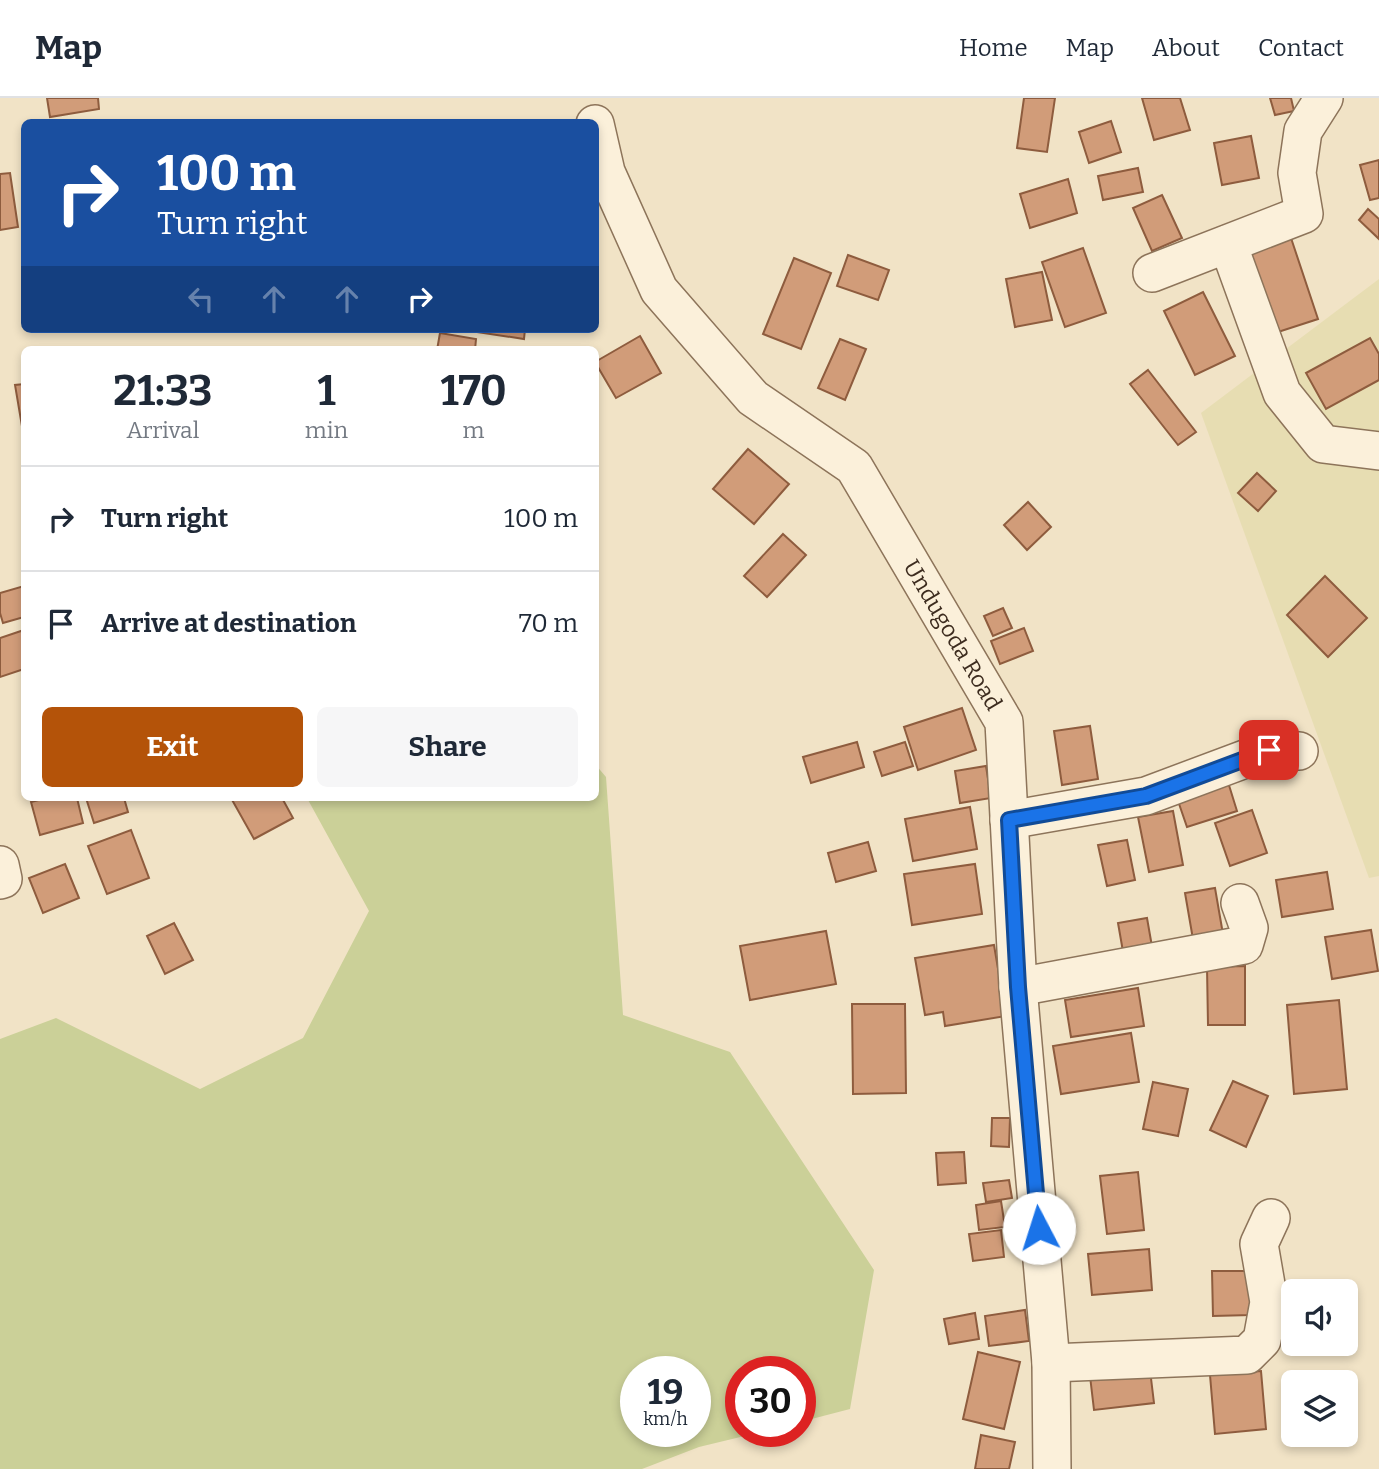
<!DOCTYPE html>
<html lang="en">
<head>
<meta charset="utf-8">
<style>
  :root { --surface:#fff; --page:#f6f6f7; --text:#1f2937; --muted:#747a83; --line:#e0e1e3; --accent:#b45309 }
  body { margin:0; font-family:Bitter,serif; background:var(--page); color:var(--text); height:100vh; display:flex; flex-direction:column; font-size:26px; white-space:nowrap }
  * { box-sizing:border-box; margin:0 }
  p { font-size:23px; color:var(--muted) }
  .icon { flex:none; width:38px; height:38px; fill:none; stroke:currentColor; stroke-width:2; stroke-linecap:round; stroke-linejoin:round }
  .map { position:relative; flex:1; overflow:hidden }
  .drawer { position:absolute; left:21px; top:248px; width:578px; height:455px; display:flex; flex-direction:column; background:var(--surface); border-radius:10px; box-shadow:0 4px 10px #0003 }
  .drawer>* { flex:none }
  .top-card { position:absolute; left:21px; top:21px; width:578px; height:214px; border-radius:10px; box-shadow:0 4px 10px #0003; background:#1a4fa0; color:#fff; overflow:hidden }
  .fabs { position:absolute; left:1281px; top:1181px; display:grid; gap:14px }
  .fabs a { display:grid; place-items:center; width:77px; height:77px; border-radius:10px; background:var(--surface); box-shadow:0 4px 10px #0003; font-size:35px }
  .speed { position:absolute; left:620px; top:1258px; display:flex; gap:14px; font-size:35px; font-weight:700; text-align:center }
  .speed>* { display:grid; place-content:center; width:91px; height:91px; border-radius:50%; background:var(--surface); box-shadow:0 4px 10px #0003; line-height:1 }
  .speed small { font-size:18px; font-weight:400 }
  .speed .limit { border:10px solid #d22; background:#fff; color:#111 }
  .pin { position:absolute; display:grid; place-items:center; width:60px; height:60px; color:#fff; margin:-30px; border-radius:14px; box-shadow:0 4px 10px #0006 }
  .me { position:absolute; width:77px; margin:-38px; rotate:355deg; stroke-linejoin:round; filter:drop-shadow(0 0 5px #0008) }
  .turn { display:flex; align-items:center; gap:24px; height:147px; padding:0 21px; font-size:32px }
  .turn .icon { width:91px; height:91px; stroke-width:2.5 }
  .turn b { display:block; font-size:49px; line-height:60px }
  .lanes { display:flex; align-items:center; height:66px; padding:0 21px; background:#0003; justify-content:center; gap:35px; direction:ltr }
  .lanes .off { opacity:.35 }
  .eta { display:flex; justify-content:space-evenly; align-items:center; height:119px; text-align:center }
  .eta b { font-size:42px; font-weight:700; line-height:49px }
  .button { display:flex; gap:14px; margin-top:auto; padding:14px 21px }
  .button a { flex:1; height:80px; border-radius:10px; background:var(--accent); color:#fff; font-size:28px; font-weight:700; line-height:80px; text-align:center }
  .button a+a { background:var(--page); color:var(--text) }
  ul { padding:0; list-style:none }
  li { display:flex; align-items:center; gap:21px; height:105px; padding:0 21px; border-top:2px solid var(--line) }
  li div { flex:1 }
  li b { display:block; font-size:26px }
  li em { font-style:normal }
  header { display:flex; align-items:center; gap:42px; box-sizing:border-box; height:98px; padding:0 35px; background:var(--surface); border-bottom:2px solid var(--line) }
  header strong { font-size:33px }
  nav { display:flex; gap:38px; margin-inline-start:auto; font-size:24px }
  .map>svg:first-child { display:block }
  .farmland { fill:#e7ddb2 }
  .green { fill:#cbd098; fill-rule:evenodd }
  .building { fill:#d19c79; stroke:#8e5c3e; stroke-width:2 }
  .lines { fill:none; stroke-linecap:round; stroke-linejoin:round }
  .minor-casing { stroke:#8d745a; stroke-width:40 }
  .minor { stroke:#fbf0da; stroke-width:37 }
  .route-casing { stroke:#114b97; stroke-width:18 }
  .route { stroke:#1a73e8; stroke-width:12 }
  .labels { text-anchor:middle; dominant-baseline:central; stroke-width:6; stroke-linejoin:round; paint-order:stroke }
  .street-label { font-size:23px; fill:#3d2c1f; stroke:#f8edd6 }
</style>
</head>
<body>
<header>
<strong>Map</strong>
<nav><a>Home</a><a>Map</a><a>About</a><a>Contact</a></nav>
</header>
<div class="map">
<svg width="1379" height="1371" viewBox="0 0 1379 1371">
  <rect width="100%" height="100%" fill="#f1e3c6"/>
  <!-- farmland -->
  <path class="farmland" d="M1379,181V778L1369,780L1201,315Z"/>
  <!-- green -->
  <path class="green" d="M595,666L606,679L623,917L730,954L874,1172L850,1311L800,1324V1274H740V1334H761L699,1349L642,1371H0V941L56,920L200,991L303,940L369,813L307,700H595ZM635,1274H695V1334H635Z"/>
  <!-- building -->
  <g class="building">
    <path d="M47,0H98L99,11L50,19Z"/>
    <path d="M1024,0H1055L1047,54L1017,50Z"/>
    <path d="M1142,0H1180L1190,32L1154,42Z"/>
    <path d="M1270,0H1291L1294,13L1275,17Z"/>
    <path d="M1111,23L1121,54L1089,65L1079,34Z"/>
    <path d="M1251,38L1259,80L1222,87L1214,45Z"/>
    <path d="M1379,62V100L1370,102L1360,67Z"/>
    <path d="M1138,70L1143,94L1103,102L1098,78Z"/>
    <path d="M10,75L18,129L0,132V76Z"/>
    <path d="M1068,81L1077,115L1030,130L1020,96Z"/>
    <path d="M1162,97L1182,140L1152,153L1133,110Z"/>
    <path d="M1368,111L1379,121V141L1359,122Z"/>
    <path d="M1291,140L1318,221L1275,235L1248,155Z"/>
    <path d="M1083,150L1106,215L1065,229L1042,164Z"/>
    <path d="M848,157L889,172L878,202L837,188Z"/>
    <path d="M794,160L831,175L801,251L763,236Z"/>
    <path d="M1042,174L1052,222L1015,229L1006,181Z"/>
    <path d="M1203,194L1235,258L1195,277L1164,213Z"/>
    <path d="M457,231H525L524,241Z"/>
    <path d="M440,235L476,241L475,252H437Z"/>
    <path d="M640,238L661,275L616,300L595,264Z"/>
    <path d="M1370,240L1379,256V282L1326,311L1306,275Z"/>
    <path d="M840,241L866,251L845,302L818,290Z"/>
    <path d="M1148,272L1196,334L1178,347L1130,286Z"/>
    <path d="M24,286V340L15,287Z"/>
    <path d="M748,351L789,386L754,426L713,391Z"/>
    <path d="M1257,375L1276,393L1258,413L1238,395Z"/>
    <path d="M1028,404L1051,429L1027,452L1004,427Z"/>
    <path d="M783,436L806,457L767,499L744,478Z"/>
    <path d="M1325,478L1367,520L1328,559L1287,517Z"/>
    <path d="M24,488V519L3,525L0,515V495Z"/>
    <path d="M1003,510L1012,530L993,538L984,518Z"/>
    <path d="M1024,530L1033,553L1000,566L991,543Z"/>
    <path d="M24,532V571L0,579V540Z"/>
    <path d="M962,610L976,652L918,672L904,629Z"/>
    <path d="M1090,628L1098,681L1062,687L1054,633Z"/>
    <path d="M857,644L864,669L811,685L803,659Z"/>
    <path d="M905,644L913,668L882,678L874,654Z"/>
    <path d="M986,668L991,700L960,705L955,673Z"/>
    <path d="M1228,684L1237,713L1187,729L1177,700Z"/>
    <path d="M46,700H77L83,725L40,737L31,704Z"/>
    <path d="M86,700H124L128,714L94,725Z"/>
    <path d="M231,700H282L293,720L254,741Z"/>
    <path d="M970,709L977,751L913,763L905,721Z"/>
    <path d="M1252,712L1267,755L1230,768L1215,725Z"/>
    <path d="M1173,713L1183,767L1149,774L1138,719Z"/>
    <path d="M131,732L149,780L107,796L88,748Z"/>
    <path d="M1127,742L1135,782L1107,788L1098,747Z"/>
    <path d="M868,744L876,773L836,784L828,755Z"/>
    <path d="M65,766L79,800L43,815L29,780Z"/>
    <path d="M975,766L982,816L912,827L904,776Z"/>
    <path d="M1327,774L1333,811L1282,819L1276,782Z"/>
    <path d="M1215,790L1224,842L1194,847L1185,795Z"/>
    <path d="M1147,820L1154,860L1125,865L1118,825Z"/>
    <path d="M174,825L193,862L165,876L147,838Z"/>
    <path d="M1371,832L1378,873L1332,881L1325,839Z"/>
    <path d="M826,833L836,886L750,902L740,848Z"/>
    <path d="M994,847L1006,918L945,928L943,914L925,917L915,860Z"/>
    <path d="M1245,868V927H1208L1207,869Z"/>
    <path d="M1138,890L1144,928L1071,939L1065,902Z"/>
    <path d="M1339,902L1347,991L1294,996L1287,907Z"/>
    <path d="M852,906H905L906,995L853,996Z"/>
    <path d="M1131,935L1139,984L1061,996L1053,948Z"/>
    <path d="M1233,983L1268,998L1246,1049L1210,1032Z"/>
    <path d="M1153,984L1188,991L1178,1038L1143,1031Z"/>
    <path d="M992,1020H1010L1009,1049L991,1048Z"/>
    <path d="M964,1054L966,1085L938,1087L936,1055Z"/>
    <path d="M1138,1074L1144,1132L1107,1136L1100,1078Z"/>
    <path d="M1009,1082L1012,1100L986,1104L983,1085Z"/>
    <path d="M1001,1103L1005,1129L979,1132L976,1107Z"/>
    <path d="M1001,1132L1004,1159L973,1163L969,1136Z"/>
    <path d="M1149,1151L1152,1192L1092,1197L1088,1156Z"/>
    <path d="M1212,1173H1250L1251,1217L1213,1218Z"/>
    <path d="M1025,1212L1029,1243L989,1248L985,1218Z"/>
    <path d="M975,1215L979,1241L949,1246L944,1221Z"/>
    <path d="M978,1254L1020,1264L1004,1331L963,1321Z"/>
    <path d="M1150,1272L1154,1305L1094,1312L1090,1278Z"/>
    <path d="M1261,1273L1266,1331L1215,1336L1210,1277Z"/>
    <path d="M981,1337L1015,1344L1009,1371H975Z"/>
  </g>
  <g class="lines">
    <defs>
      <g id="minor">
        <path id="s1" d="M595,26L606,74L659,192L753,300L854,369L1004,624L1018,889L1051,1265L1052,1371"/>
        <path d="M1228,146L1282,295L1323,346L1379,353"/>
        <path d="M1152,175L1304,116L1297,75L1303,33L1324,0"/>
        <path d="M1009,722L1146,698L1269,652L1299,653"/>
        <path d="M0,767L3,781L0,782"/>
        <path d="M1018,889L1244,847L1249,830L1240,805"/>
        <path d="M1051,1265L1247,1257L1262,1242L1269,1204L1259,1146L1271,1120"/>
      </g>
    </defs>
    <!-- minor casing -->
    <use href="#minor" class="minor-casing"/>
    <!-- minor -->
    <use href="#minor" class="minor"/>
  </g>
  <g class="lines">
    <defs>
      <path id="route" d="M1039,1130L1018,889L1009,722L1146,698L1269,652"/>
    </defs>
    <!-- route casing -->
    <use href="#route" class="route-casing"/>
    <!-- route -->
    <use href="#route" class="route"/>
  </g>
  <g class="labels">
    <!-- street labels -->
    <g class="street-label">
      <text stroke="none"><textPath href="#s1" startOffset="639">Undugoda Road</textPath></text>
    </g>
  </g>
</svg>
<div class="fabs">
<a><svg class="icon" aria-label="sound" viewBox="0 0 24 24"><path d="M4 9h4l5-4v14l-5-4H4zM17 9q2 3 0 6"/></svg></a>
<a><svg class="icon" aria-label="layers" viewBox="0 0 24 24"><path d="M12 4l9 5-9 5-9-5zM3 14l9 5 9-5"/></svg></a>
</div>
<div class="speed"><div>19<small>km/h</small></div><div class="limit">30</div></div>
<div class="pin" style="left:1269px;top:652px;background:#d93025"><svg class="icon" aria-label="arrive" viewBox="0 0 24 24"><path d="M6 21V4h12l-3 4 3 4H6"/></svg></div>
<svg class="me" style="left:1039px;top:1130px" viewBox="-20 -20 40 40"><circle r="19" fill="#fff"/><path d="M0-13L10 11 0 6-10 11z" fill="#1a73e8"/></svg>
<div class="top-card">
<div class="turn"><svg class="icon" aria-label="right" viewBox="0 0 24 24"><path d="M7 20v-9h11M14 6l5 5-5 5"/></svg><div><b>100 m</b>Turn right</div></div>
<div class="lanes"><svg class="icon off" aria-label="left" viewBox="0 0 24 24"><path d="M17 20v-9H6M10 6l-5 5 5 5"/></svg><svg class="icon off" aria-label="ahead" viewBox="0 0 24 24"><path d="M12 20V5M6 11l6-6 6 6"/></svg><svg class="icon off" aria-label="ahead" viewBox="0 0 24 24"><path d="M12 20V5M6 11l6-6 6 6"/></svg><svg class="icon" aria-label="right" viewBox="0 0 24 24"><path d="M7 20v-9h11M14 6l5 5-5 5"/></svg></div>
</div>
<section class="drawer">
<div class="eta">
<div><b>21:33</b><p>Arrival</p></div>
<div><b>1</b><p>min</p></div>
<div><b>170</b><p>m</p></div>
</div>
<ul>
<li><svg class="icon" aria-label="right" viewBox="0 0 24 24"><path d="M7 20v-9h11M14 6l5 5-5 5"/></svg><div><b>Turn right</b></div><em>100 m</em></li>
<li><svg class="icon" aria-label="arrive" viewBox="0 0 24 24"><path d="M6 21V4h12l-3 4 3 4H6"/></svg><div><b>Arrive at destination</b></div><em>70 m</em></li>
</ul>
<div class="button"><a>Exit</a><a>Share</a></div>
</section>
</div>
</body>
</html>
